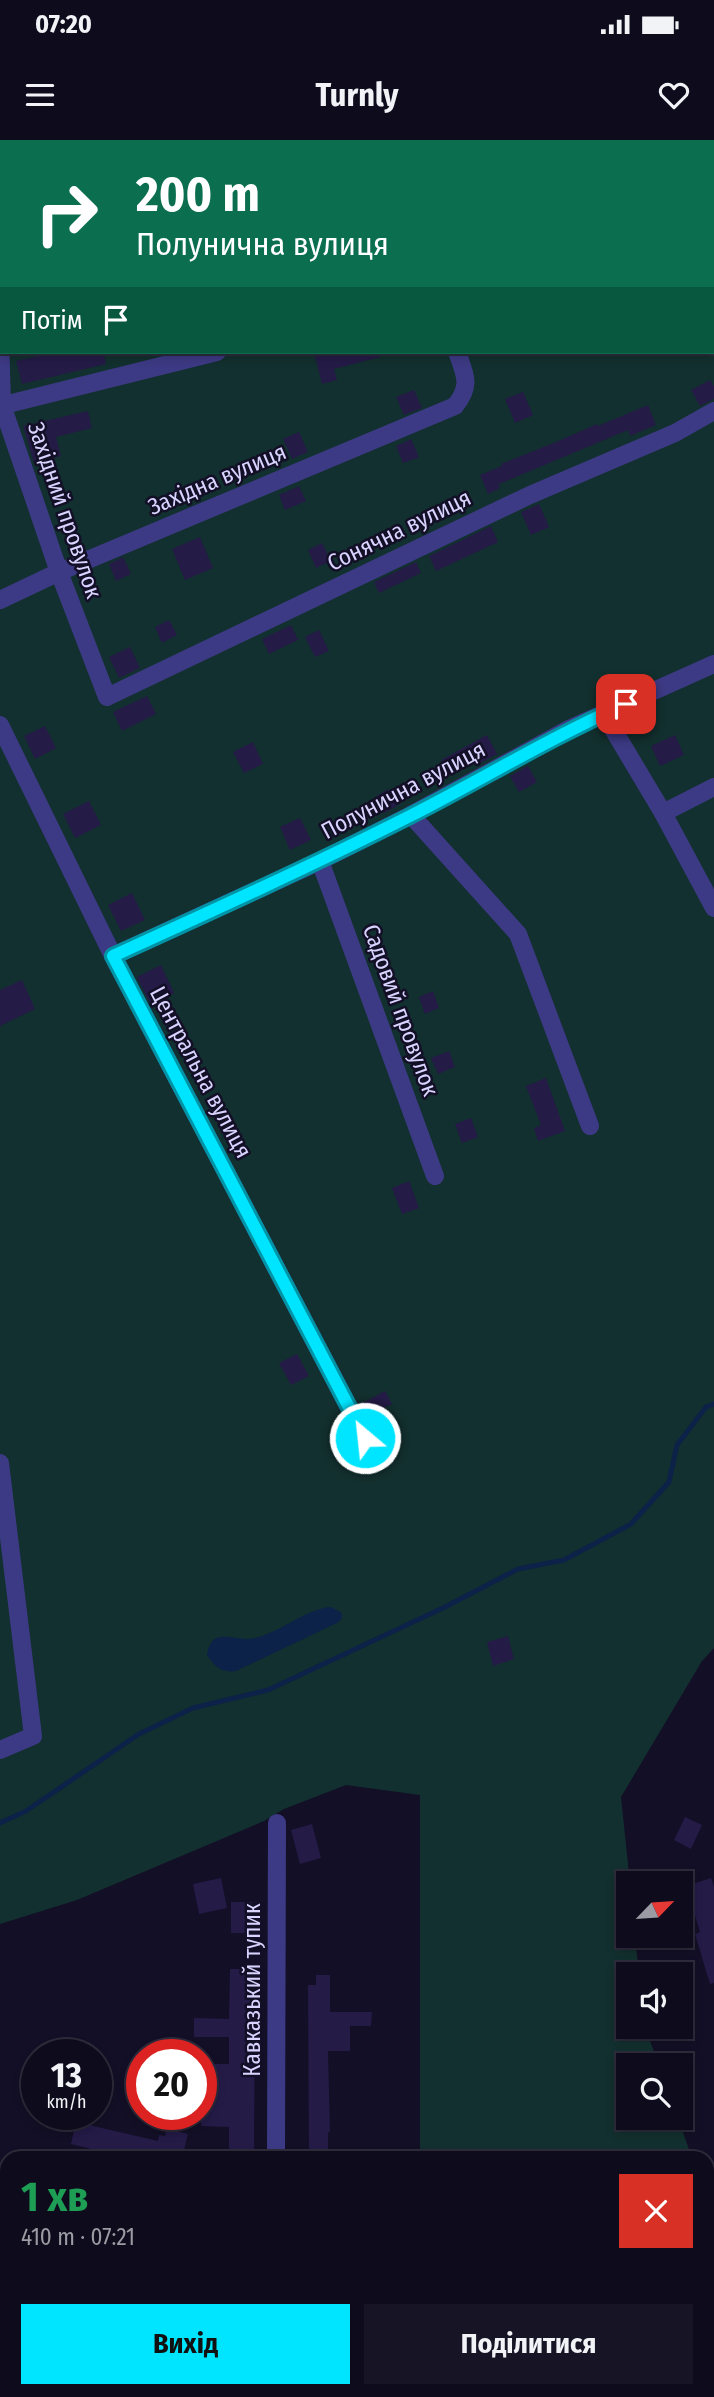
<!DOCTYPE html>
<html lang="uk">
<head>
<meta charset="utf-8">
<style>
  :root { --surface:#0e0b1c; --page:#171425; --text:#f1f3f6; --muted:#9b9ba3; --line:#2e2b3b; --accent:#00e5ff }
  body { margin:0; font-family:"Fira Sans Condensed",sans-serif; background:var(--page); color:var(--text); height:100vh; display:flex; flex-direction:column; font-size:26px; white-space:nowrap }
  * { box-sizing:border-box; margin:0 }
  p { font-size:23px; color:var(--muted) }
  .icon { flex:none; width:38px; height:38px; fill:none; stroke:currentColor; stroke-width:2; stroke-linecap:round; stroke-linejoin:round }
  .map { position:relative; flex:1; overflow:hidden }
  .details { position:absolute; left:0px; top:2011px; width:714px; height:247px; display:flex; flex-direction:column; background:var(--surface); border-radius:21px 21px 0 0; box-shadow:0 4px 10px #0003,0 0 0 2px var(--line) }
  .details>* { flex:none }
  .hud { position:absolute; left:0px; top:0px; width:714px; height:214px; box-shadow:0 4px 10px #0003,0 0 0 2px var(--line); background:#0b6e4f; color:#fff; overflow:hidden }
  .needle { width:46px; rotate:65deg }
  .controls { position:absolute; left:616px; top:1731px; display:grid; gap:14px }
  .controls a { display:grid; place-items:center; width:77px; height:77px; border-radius:0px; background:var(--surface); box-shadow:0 4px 10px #0003,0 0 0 2px var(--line); font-size:35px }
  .speed { position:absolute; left:21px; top:1899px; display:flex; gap:14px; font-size:35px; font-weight:700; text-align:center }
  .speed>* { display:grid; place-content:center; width:91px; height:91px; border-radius:50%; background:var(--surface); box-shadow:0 4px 10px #0003,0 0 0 2px var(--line); line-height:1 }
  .speed small { font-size:18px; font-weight:400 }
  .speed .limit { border:10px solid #d22; background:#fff; color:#111 }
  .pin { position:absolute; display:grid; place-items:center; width:60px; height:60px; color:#fff; margin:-30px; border-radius:14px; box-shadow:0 4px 10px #0006 }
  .me { position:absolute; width:77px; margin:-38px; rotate:332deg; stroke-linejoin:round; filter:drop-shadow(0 0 5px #0008) }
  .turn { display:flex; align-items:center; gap:24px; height:147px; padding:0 21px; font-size:32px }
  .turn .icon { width:91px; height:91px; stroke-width:2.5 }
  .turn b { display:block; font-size:49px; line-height:60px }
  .then { display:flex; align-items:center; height:66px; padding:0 21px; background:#0003; gap:14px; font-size:26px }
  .round { display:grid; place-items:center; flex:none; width:74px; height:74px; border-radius:0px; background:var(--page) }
  .summary { display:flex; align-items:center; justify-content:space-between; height:119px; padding:0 21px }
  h1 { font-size:42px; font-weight:700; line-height:52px; color:#1e9e55 }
  .primary-button { display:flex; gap:14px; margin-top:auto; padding:14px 21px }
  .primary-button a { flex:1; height:80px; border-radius:0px; background:var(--accent); color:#111; font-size:28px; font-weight:700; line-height:80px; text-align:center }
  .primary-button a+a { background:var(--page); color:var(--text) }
  .status { display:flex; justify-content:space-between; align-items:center; height:49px; padding:0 35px; background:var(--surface); direction:ltr }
  .status svg { height:19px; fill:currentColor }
  header { display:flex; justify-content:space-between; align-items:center; height:91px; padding:0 21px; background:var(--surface); font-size:32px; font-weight:700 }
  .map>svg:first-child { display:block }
  .green { fill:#12302f }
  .water { fill:#0c2248 }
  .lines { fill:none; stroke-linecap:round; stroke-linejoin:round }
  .stream { stroke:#0c2248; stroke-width:5 }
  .building { fill:#241b47 }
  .minor { stroke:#3d3a85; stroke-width:18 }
  .route-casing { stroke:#0095a6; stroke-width:18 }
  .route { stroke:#00e5ff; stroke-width:12 }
  .labels { text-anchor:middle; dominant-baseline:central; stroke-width:5; stroke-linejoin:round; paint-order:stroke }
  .street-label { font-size:23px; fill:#d9d4ff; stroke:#130f26 }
</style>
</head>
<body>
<div class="status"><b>07:20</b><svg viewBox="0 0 49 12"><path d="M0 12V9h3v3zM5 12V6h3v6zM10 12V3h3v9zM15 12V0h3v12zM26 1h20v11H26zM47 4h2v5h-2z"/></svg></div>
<header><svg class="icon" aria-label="menu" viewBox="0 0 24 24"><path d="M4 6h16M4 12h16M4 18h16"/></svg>Turnly<svg class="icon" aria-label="heart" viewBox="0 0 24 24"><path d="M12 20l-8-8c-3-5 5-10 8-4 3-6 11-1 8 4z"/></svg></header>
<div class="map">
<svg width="714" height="2257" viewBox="0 0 714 2257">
  <rect width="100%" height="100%" fill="#130f26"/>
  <!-- green -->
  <g class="green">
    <path d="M0,0H489V2H2V212H712V77H714V1508L702,1521L621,1657L630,1743H628V1796H635L639,1834H628V1886L645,1887L659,1925H628V1978H678L692,2018H420V1655L346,1645L284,1669L264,1681L77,1760L0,1784Z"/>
    <path d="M707,2058L714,2077V2257H396L392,2251L707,2250Z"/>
  </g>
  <!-- water -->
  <path class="water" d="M331,1467L342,1473V1478L339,1482L236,1531C221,1533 215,1527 207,1515C212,1484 234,1503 255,1498C281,1492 306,1469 331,1467Z"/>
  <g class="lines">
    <!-- stream -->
    <path class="stream" d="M0,1683L26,1671L139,1594L193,1568L268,1550L445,1467L518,1429L564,1420L631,1384L669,1342L677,1305L706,1267L714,1264"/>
  </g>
  <!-- building -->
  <g class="building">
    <path d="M55,212H103L106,224L22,244L16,221Z"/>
    <path d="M332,212H380V217L334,229L337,240L322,244L315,216Z"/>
    <path d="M710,240L714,247V259L700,266L691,250Z"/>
    <path d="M414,250L422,268L404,275L396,257Z"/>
    <path d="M523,252L533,275L515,283L505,259Z"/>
    <path d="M648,265L656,285L630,296L628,290L499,344L500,348L488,354L480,335L502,326L501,324L556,302L597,284L598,286Z"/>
    <path d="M88,271L92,288L56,297L61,316L34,323L23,286Z"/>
    <path d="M299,292L308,312L292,319L283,299Z"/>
    <path d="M411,299L419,317L403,323L396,306Z"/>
    <path d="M299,346L306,361L285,370L279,355Z"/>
    <path d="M539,364L549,387L531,395L521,372Z"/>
    <path d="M491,386L498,402L436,431L429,416Z"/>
    <path d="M200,397L213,428L185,440L172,409Z"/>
    <path d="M322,403L331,421L316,428L308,410Z"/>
    <path d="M123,417L131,434L116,441L109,424Z"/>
    <path d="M416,422L421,433L379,453L374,442Z"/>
    <path d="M169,480L177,495L162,503L155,487Z"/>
    <path d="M291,485L298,500L269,514L262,499Z"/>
    <path d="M319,490L329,511L315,517L305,497Z"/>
    <path d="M130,507L140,528L119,538L109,517Z"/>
    <path d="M147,556L156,574L122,591L113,572Z"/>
    <path d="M45,586L56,608L35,619L24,596Z"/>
    <path d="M487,595L497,614L480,623L478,620L450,636L441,620Z"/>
    <path d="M675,595L684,615L660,626L651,606Z"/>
    <path d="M253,602L263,624L244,633L233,612Z"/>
    <path d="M528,626L537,642L519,652L510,636Z"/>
    <path d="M388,649L397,666L384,673L375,657Z"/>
    <path d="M89,661L101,685L75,698L63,674Z"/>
    <path d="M300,678L311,700L290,710L280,687Z"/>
    <path d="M132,753L145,780L121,791L108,765Z"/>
    <path d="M161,825L174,853L151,865L137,837Z"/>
    <path d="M22,840L35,869L0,886V850Z"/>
    <path d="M433,851L439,868L425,874L419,857Z"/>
    <path d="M449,911L455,927L438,934L431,918Z"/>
    <path d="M546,938L565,991L538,1001L534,988L541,985L526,946Z"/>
    <path d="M471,978L478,997L462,1003L455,984Z"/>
    <path d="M409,1041L419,1068L402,1074L392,1048Z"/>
    <path d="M297,1214L309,1236L291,1245L279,1223Z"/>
    <path d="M385,1251L392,1264L369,1275L363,1263Z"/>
    <path d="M508,1496L514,1519L493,1526L487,1502Z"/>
    <path d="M685,1677L702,1685L691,1709L674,1700Z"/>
    <path d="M312,1684L321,1718L300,1724L291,1690Z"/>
    <path d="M221,1738L227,1768L199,1774L193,1744Z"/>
    <path d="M711,1738L714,1747V1843L710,1844L695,1794L700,1792L686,1746Z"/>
    <rect x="231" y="1762" width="21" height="31"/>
    <path d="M230,1829H255L254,2018H229V1987L201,1986V1964H212L213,1924H229V1897H194V1878L229,1879Z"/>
    <path d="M316,1835H330V1872H372L371,1886H350V1911H328L330,1992H328V2018H309L308,1845H316Z"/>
    <path d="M76,1982L158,2001L159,1995L165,1996L167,1989L188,1994L182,2018H127L71,2004Z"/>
  </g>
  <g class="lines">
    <!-- minor -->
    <g class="minor">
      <path d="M439,0L440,2"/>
      <path d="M218,2L225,0"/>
      <path d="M0,56L2,55"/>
      <path d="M712,91H714"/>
      <path d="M0,193L2,265L59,432L107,557L530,355L675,293L714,271"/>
      <path d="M0,266L217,212"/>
      <path d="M0,460L59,432L455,266C472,245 465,235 457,212"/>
      <path d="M604,574L663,673L714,768"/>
      <path d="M0,585L113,816L365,1298"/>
      <path d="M663,673L714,647"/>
      <path d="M411,675L518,794L590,986"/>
      <path d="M320,721L435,1036"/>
      <path d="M113,816L320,721L411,675L569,589L714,524"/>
      <path d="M0,1323L33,1596L0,1610"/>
      <path d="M276,2018L277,1683"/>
      <path d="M239,2257L240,2250"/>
    </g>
  </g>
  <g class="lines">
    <defs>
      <path id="route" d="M365,1298L113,816C212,771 311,726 408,677C481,640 551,597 626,564"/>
    </defs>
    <!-- route casing -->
    <use href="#route" class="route-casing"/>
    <!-- route -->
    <use href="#route" class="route"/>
  </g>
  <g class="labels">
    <!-- street labels -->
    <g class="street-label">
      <text transform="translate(217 339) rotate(-23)">Західна вулиця</text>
      <text transform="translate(65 370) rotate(71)">Західний провулок</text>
      <text transform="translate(399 390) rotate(-26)">Сонячна вулиця</text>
      <text transform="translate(403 650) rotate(-28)">Полунична вулиця</text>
      <text transform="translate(401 870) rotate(70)">Садовий провулок</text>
      <text transform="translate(201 932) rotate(62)">Центральна вулиця</text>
      <text transform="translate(252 1850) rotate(-90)">Кавказький тупик</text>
    </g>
  </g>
</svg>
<div class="controls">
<a><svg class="needle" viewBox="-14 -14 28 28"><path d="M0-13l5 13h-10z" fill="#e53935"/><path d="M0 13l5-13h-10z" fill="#9b9ba3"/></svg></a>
<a><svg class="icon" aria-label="sound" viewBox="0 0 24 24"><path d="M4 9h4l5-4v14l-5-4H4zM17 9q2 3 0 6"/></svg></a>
<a><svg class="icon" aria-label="search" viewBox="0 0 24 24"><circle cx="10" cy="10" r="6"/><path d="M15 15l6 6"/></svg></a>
</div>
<div class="speed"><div>13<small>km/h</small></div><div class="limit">20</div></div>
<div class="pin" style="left:626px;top:564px;background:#d93025"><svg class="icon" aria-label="arrive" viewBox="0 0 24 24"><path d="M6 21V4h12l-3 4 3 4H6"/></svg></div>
<svg class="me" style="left:365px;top:1298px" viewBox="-20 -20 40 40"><circle r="17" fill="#00e5ff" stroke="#fff" stroke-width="3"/><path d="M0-11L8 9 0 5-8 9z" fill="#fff"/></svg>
<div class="hud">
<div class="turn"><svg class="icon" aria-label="right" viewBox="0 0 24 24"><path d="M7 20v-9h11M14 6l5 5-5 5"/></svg><div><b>200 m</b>Полунична вулиця</div></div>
<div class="then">Потім<svg class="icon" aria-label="arrive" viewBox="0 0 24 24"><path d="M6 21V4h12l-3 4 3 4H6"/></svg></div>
</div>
<section class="details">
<div class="summary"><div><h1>1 хв</h1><p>410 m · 07:21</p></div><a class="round" style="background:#d93025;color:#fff"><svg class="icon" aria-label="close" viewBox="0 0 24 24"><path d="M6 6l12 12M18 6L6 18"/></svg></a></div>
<div class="primary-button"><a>Вихід</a><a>Поділитися</a></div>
</section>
</div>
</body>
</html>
